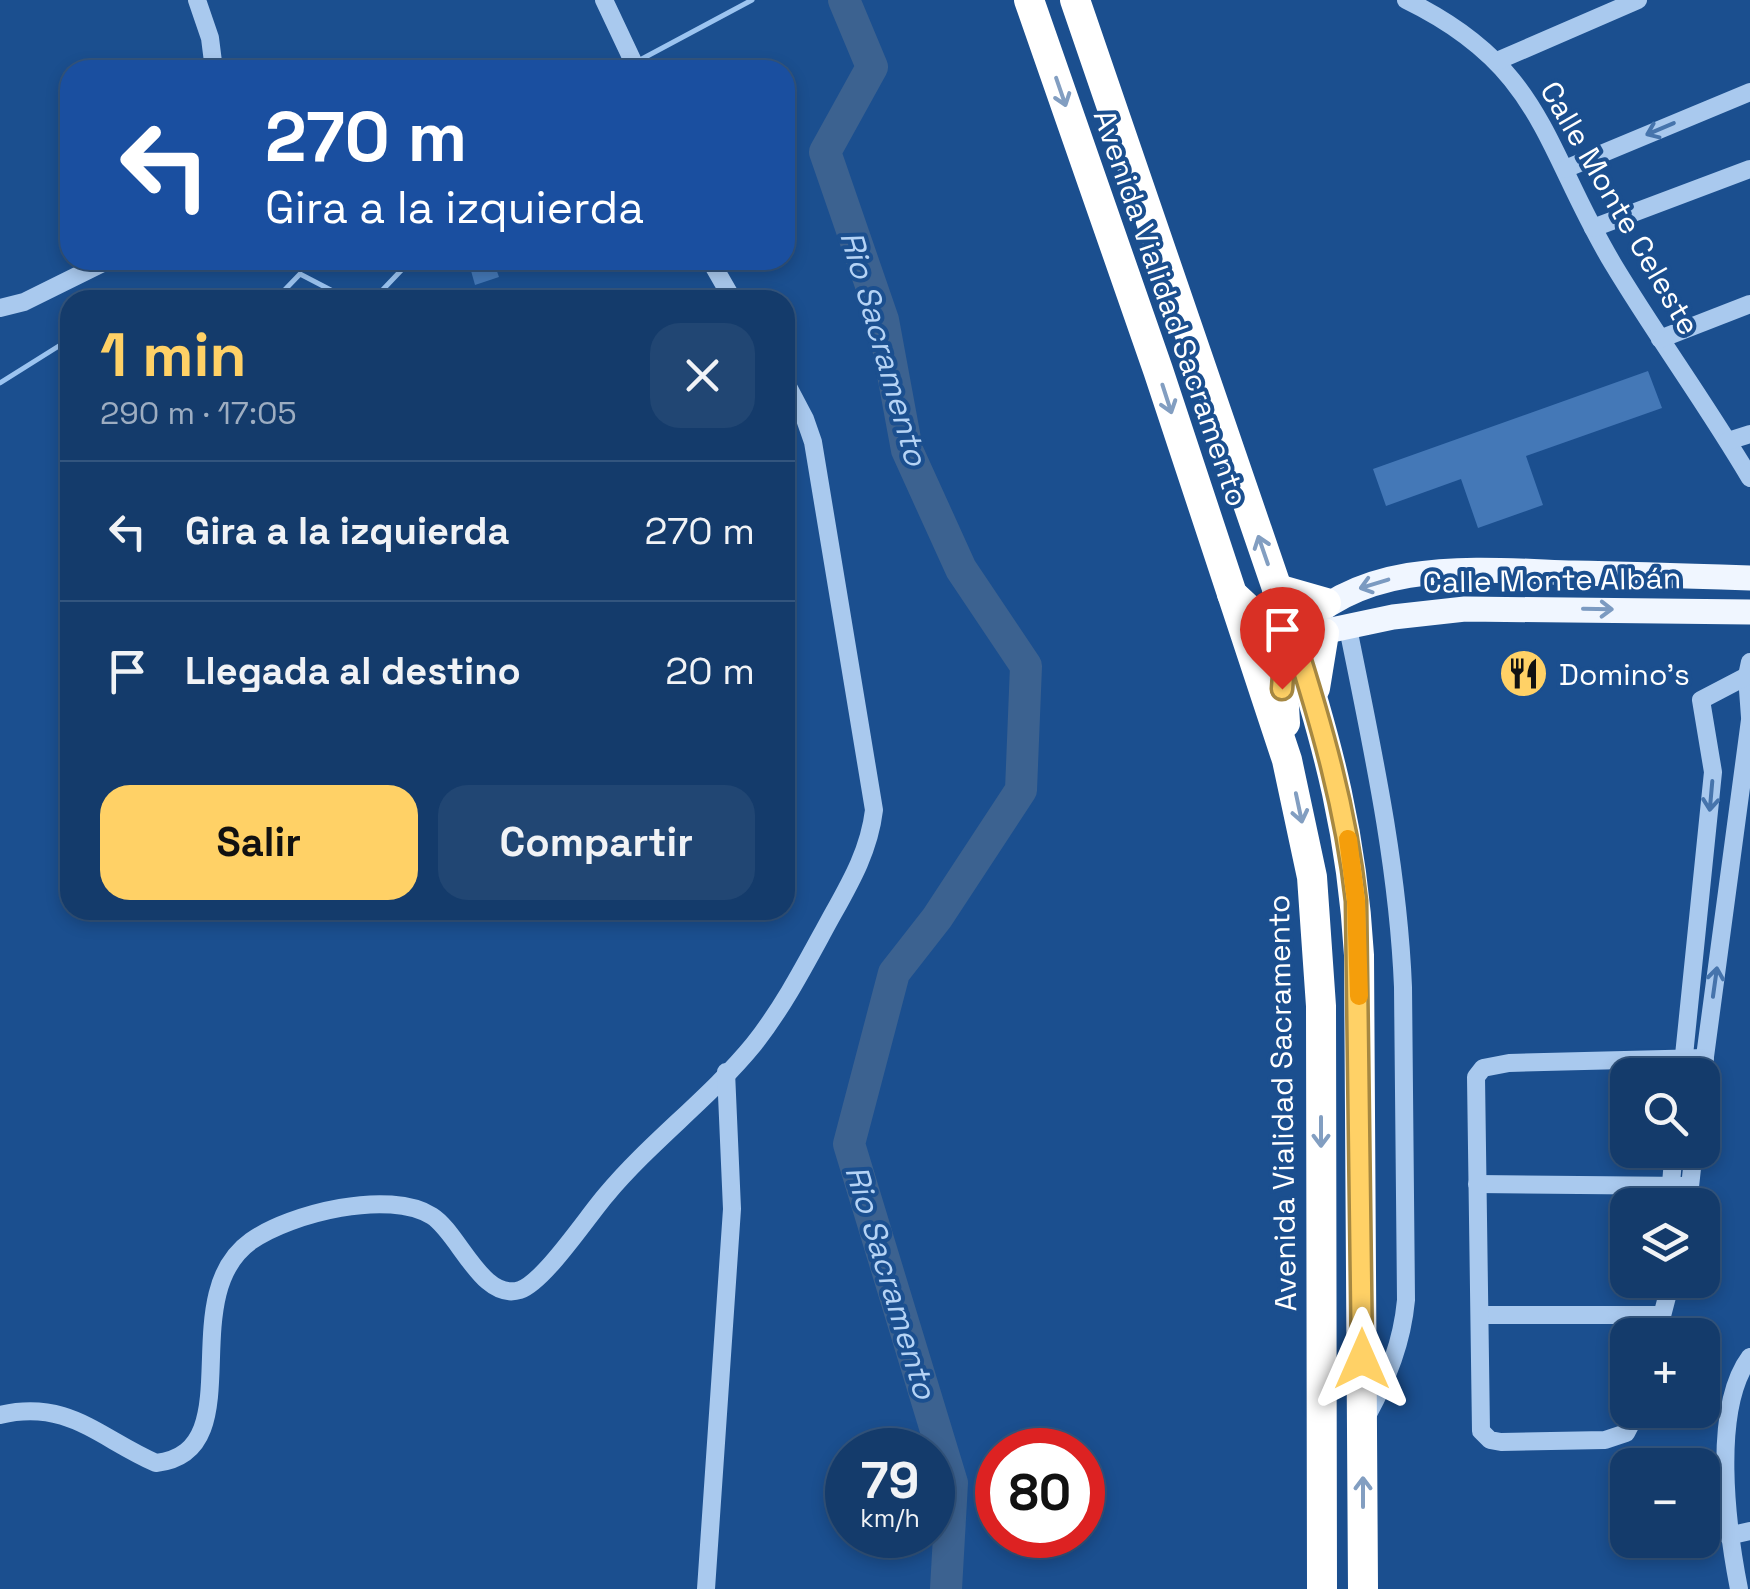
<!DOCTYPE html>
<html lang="es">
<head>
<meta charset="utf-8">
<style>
  :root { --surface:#143b6b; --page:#214673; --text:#f1f3f6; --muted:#9dadc1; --line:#33557e; --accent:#ffd166 }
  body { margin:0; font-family:"Space Grotesk",sans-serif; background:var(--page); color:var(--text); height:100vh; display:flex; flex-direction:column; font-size:38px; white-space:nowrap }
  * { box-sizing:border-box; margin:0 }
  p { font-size:32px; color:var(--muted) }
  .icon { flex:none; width:55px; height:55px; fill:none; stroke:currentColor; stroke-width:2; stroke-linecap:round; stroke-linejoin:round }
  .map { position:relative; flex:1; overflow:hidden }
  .sheet { position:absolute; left:60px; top:290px; width:735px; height:630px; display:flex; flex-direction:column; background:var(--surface); border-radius:30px; box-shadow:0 5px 15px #0003,0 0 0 2px var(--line) }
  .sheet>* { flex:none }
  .hud { position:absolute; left:60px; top:60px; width:735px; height:210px; border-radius:30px; box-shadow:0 5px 15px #0003,0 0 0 2px var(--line); background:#1a4fa0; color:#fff; overflow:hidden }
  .buttons { position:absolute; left:1610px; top:1058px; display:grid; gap:20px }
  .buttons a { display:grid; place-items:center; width:110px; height:110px; border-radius:20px; background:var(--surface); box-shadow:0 5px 15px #0003,0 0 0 2px var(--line); font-size:50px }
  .speed { position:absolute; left:825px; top:1428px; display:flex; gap:20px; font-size:50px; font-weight:700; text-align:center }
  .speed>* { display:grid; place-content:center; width:130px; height:130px; border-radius:50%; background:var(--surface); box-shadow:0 5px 15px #0003,0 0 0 2px var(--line); line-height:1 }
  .speed small { font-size:25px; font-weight:400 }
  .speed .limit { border:15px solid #d22; background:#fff; color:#111 }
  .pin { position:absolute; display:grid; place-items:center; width:85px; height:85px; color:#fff; margin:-102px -42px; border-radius:50% 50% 50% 0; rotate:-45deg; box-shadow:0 0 10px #0007 }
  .pin .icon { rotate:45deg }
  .me { position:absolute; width:110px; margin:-55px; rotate:0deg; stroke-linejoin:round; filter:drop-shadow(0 0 8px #0008) }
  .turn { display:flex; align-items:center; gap:35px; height:210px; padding:0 40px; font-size:45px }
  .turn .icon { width:130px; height:130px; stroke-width:2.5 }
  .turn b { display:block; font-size:70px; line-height:85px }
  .round { display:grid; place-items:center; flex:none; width:105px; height:105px; border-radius:30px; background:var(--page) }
  .overview { display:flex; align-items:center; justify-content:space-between; height:170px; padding:0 40px }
  h1 { font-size:60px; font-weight:700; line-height:75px; color:var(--accent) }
  .button { display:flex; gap:20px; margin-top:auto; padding:20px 40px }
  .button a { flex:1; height:115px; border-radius:30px; background:var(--accent); color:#111; font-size:40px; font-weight:700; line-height:115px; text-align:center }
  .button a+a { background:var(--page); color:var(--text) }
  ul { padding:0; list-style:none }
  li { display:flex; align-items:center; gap:30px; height:140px; padding:0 40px; border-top:2px solid var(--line) }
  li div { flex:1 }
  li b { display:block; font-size:38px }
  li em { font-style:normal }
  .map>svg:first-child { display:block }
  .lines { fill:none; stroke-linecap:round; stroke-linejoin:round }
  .stream { stroke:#9cc4f0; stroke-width:5 }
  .river { stroke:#3c6290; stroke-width:32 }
  .building { fill:#4478b7 }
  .minor { stroke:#a9c9ee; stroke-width:18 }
  .major { stroke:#f0f6ff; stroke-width:25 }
  .highway { stroke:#fff; stroke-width:30 }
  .oneway { stroke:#829ec1 }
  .oneway2 { stroke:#4674ac }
  .oneway3 { stroke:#7b9ac1 }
  .route-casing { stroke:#a68842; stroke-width:25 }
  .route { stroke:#ffd166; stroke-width:18 }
  .slow { stroke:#f59e0b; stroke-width:18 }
  .labels { text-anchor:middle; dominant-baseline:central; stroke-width:8; stroke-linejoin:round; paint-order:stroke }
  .street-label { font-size:30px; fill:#fff; stroke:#1b4f8f }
  .poi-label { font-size:30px; fill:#fff; stroke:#1b4f8f; text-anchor:start }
  .water-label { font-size:32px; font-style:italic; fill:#b5d3f5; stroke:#1b4f8f }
</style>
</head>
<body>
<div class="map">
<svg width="1750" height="1589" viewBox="0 0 1750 1589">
  <rect width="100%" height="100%" fill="#1b4f8f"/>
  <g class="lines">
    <!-- stream -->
    <g class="stream">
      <path d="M638,61L752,0"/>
      <path d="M133,300L141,295L147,300"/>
      <path d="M275,300L300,274L350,300"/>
      <path d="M373,300L411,260"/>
      <path d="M0,383L70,339"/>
    </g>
    <!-- river -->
    <path class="river" d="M844,0L872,67L825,152L883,320L907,450L961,569L1026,666L1021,790L937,918L894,973L849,1144L952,1483L946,1589"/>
  </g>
  <!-- building -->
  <g class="building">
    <path d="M468,260H493L499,277L475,285Z"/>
    <path d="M1648,371L1662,408L1526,456L1543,505L1478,528L1461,479L1386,506L1373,469Z"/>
  </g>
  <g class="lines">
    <!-- minor -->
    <g class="minor">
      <path d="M197,0L210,38L214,70"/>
      <path d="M604,0L637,70"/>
      <path d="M1406,0C1544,67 1543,147 1613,264C1657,337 1707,405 1750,478"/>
      <path d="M1497,61L1638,0"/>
      <path d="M1565,169L1750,92"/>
      <path d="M1593,228L1750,169"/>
      <path d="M710,260L733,300"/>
      <path d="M0,308L24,302L109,260"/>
      <path d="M1660,339L1750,304"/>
      <path d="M1728,441L1750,434"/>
      <path d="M1348,628C1372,747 1398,865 1403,987L1406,1300C1402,1343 1388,1377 1367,1416"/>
      <path d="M1750,662L1747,676L1750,717"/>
      <path d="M1682,1075L1713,772L1701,700L1747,676"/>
      <path d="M1702,1079L1750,720"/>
      <path d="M1477,1184L1690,1186"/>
      <path d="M1669,1205L1674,1150"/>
      <path d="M1688,1205L1694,1150"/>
      <path d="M1481,1315H1662"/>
      <path d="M1657,1335L1668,1293L1678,1280"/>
      <path d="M1638,1410L1626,1433L1605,1440L1501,1442L1490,1440L1481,1431L1476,1077L1483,1068L1509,1063L1705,1058"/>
      <path d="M0,1415C68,1399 99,1438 156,1463C254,1452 172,1297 251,1241C291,1213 389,1189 432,1216C459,1233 482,1302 520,1290C544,1282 587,1217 606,1195C651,1141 710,1098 754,1044C784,1006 806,963 829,921C849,885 869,852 874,810L813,442L805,419L785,381"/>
      <path d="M1728,1536L1750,1531"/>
      <path d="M706,1589L732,1209L726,1072"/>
      <path d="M1739,1589C1727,1528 1711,1409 1750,1357"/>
    </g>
    <!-- major -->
    <g class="major">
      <path d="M1293,635C1362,556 1478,570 1574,573C1632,574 1691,576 1750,578"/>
      <path d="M1308,635L1393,617L1465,609L1750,612"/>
    </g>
    <!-- highway -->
    <g class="highway">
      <path d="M1029,0L1158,370L1287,760L1312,877L1321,1006L1322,1589"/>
      <path d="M1075,0L1293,635C1329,748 1352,835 1359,955L1363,1589"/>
      <path d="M1277,589L1326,603"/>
      <path d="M1232,594L1259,619L1293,635L1282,674L1285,723"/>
      <path d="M1315,688L1324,633"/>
    </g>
  </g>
  <!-- one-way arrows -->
  <defs><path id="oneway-shaft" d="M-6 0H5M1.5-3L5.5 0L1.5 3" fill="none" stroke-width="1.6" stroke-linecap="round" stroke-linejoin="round" transform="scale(2.5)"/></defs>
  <g class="oneway">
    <use href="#oneway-shaft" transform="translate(1061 92) rotate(71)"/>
    <use href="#oneway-shaft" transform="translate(1167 399) rotate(72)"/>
    <use href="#oneway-shaft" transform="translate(1263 550) rotate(-109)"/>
    <use href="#oneway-shaft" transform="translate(1299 808) rotate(78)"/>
    <use href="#oneway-shaft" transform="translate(1321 1132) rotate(90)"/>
    <use href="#oneway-shaft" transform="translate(1363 1492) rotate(-90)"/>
  </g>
  <g class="oneway2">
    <use href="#oneway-shaft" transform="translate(1660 129) rotate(157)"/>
    <use href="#oneway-shaft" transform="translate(1711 796) rotate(95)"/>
    <use href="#oneway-shaft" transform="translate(1715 982) rotate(-82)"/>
  </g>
  <g class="oneway3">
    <use href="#oneway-shaft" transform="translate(1374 584) rotate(163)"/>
    <use href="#oneway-shaft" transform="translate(1598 609) rotate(1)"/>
  </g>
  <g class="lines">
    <defs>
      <path id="route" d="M1282,689L1284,661L1293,635C1321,723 1346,809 1356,901L1362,1359"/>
    </defs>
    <!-- route casing -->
    <use href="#route" class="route-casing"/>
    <!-- route -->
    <use href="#route" class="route"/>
    <!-- slow -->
    <path class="slow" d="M1348,839L1356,901L1359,996"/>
  </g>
  <!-- icons -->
  <defs>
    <symbol id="restaurant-disc" viewBox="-11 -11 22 22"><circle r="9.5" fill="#ffd166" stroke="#1b4f8f"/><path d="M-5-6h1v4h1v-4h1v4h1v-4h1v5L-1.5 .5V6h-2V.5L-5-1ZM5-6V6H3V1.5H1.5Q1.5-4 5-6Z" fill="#111"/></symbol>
  </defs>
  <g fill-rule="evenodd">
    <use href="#restaurant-disc" x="1496" y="646" width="55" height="55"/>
  </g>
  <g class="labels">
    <!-- street labels -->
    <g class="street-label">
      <text transform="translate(1620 208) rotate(60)">Calle Monte Celeste</text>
      <text transform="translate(1171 308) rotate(71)">Avenida Vialidad Sacramento</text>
      <text transform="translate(1552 580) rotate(-1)">Calle Monte Albán</text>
      <text transform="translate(1282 1103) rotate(-91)">Avenida Vialidad Sacramento</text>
    </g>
    <!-- poi labels -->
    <g class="poi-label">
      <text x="1559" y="674">Domino's</text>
    </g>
    <!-- water labels -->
    <g class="water-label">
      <text transform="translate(884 348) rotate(74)">Rio Sacramento</text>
      <text transform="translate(891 1282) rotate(73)">Rio Sacramento</text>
    </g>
  </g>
</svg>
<div class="buttons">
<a><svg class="icon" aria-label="search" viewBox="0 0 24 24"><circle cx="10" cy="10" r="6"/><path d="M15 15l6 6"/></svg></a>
<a><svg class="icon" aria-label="layers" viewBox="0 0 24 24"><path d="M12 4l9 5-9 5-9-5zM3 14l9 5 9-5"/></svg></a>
<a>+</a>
<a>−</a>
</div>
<div class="speed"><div>79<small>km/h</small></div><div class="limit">80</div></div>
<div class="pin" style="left:1282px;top:689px;background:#d93025"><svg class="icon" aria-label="arrive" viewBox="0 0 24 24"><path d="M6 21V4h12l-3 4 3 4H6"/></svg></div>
<svg class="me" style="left:1362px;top:1359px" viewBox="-20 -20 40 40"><path d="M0-17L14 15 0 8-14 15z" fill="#ffd166" stroke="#fff" stroke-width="4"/></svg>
<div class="hud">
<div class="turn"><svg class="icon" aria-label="left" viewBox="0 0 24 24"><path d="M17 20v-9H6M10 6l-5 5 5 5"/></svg><div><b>270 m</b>Gira a la izquierda</div></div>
</div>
<section class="sheet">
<div class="overview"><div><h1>1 min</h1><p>290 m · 17:05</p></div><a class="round"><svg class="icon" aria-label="close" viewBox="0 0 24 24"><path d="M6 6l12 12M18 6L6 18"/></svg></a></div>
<ul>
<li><svg class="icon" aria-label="left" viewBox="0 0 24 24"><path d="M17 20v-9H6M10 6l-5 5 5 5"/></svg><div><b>Gira a la izquierda</b></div><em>270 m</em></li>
<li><svg class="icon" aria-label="arrive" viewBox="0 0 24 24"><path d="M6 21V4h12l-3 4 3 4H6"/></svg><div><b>Llegada al destino</b></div><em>20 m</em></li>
</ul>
<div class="button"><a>Salir</a><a>Compartir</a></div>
</section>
</div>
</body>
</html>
